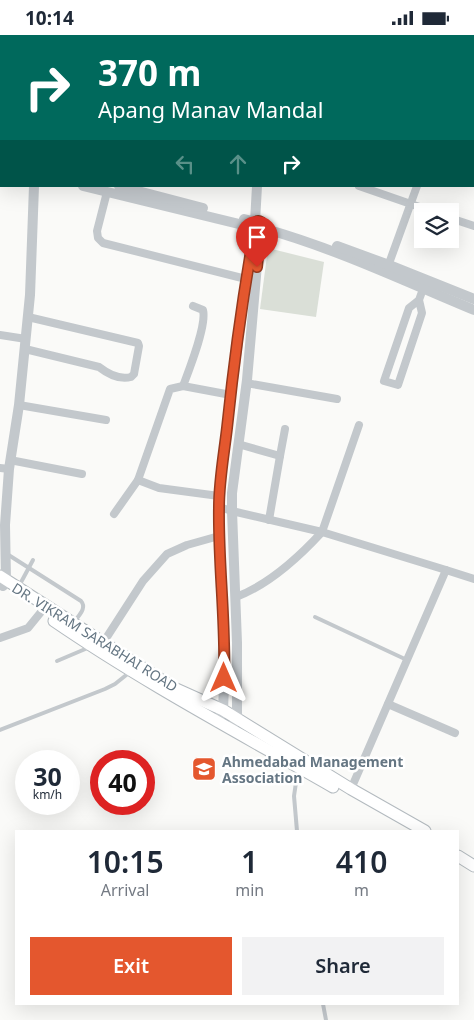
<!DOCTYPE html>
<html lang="en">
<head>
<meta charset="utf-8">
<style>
  :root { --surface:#fff; --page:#f2f2f3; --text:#1f2937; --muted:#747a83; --accent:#e4572e }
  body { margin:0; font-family:"Noto Sans",sans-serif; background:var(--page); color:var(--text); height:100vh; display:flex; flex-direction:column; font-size:19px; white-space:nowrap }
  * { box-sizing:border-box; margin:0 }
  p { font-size:16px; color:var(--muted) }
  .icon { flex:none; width:28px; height:28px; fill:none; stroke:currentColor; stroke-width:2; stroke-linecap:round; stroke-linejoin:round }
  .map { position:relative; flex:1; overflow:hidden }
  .sheet { position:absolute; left:15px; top:795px; width:444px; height:175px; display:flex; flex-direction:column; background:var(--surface); border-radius:0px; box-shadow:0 5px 20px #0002 }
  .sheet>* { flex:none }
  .guide { position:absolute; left:0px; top:0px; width:475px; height:152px; box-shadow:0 5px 20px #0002; background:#00695c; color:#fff; overflow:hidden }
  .controls { position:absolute; left:414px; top:168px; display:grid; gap:10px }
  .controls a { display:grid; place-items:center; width:45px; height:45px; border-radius:0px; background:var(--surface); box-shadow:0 5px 20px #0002; font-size:25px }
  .speed { position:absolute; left:15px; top:715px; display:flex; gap:10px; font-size:25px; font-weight:700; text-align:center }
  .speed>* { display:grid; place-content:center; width:65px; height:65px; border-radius:50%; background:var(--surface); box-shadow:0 5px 20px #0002; line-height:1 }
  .speed small { font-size:12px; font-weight:400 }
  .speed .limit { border:8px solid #d22; background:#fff; color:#111 }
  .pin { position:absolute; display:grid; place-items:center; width:42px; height:42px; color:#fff; margin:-51px -21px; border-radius:50% 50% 50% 0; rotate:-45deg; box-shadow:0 0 5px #0007 }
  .pin .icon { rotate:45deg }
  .me { position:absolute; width:55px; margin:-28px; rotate:0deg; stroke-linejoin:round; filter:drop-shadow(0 0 4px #0008) }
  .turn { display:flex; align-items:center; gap:18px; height:105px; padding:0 15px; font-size:22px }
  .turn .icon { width:65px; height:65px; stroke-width:2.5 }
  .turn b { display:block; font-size:35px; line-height:42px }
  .lanes { display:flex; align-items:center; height:48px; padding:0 15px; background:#0003; justify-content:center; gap:25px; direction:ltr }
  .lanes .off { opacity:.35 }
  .eta { display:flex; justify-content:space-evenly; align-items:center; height:85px; text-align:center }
  .eta b { font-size:30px; font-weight:600; line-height:35px }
  .cta { display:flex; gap:10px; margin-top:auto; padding:10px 15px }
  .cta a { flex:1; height:58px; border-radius:0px; background:var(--accent); color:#fff; font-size:20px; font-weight:600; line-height:58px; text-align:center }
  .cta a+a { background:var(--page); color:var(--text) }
  .status { display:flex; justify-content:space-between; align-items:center; height:35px; padding:0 25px; background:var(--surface); direction:ltr }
  .status svg { height:14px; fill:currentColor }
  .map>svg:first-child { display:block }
  .green { fill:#dadfd7 }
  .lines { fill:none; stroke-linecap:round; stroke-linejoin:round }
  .secondary-casing { stroke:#b3babf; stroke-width:13 }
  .service { stroke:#c3c8cc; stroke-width:4 }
  .minor { stroke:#c3c8cc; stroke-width:8 }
  .tertiary { stroke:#c3c8cc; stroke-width:10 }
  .secondary { stroke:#fff; stroke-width:11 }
  .route-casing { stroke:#94391e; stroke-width:12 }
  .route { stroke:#e4572e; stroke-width:9 }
  .labels { text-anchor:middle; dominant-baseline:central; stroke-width:5; stroke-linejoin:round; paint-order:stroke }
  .street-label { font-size:14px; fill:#657683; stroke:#fff }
  .poi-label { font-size:14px; font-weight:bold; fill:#657683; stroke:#fff; text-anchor:start }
</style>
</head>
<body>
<div class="status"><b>10:14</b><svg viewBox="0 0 49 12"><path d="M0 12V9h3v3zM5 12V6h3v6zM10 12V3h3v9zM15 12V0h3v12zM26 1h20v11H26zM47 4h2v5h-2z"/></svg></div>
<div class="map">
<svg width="474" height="985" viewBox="0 0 474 985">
  <rect width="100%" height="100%" fill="#fafaf8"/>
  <!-- green -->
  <path class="green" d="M268,213L324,227L316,282L260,274Z"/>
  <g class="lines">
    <defs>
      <g id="secondary">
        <path d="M0,541L174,653L223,675L351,754L425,796"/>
        <path d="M54,586C143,647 239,698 333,752"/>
        <path d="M458,821L474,831"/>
      </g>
    </defs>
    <!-- secondary casing -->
    <use href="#secondary" class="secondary-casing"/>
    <!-- service -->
    <g class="service">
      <path d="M7,519L81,566C87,573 79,580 75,586"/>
      <path d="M19,551L33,525"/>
      <path d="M315,582L407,625"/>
      <path d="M57,626L90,612"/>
      <path d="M0,695L105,654L115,649L130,637"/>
      <path d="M297,796L294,761L298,734"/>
      <path d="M323,969L326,985"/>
    </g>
    <!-- minor -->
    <g class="minor">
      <path d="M24,0L34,1"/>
      <path d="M86,1V0"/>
      <path d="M471,1L472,0"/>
      <path d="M0,69H1"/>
      <path d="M359,151L431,176"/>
      <path d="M107,157L97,196L98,203L103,208L246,244"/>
      <path d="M450,183L474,191"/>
      <path d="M387,234L417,151"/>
      <path d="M419,265L409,273L384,346L398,350L422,278L419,265L423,254"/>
      <path d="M193,271L203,275C207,290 189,335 183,351L231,360"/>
      <path d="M0,300L26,304"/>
      <path d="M25,314L99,332C108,339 120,345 131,342L134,339L139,311L138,308L28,282"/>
      <path d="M246,348L337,364"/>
      <path d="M19,370L106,385"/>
      <path d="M238,409L280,421L285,394"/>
      <path d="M10,425L82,439"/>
      <path d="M0,433L9,434"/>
      <path d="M138,445L159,453L219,461"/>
      <path d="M219,472L232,476L322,497L446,535L351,754"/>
      <path d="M114,479L138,445L170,354L183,351"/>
      <path d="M269,485L280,421"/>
      <path d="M446,535L474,544"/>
      <path d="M236,562C268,550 299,522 322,497L359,390"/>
      <path d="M0,603L28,593L41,577"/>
      <path d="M103,608L143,546L167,519L187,510L219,501"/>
      <path d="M388,669L455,698"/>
    </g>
    <!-- tertiary -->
    <g class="tertiary">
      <path d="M172,1L173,0"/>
      <path d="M260,1V0"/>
      <path d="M268,1V0"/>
      <path d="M0,123H1"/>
      <path d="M0,132H1"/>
      <path d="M83,151L255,193L246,244L231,360L219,461V501L225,628L223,675L217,687"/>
      <path d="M119,151L203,173"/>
      <path d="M244,184L255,187L257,151"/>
      <path d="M262,193C335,213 404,246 474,275"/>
      <path d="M337,211L389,230L474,264"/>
      <path d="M3,551L6,545L5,490L9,434L19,370L30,260L34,151"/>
      <path d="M230,694L237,684V608L232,476V458L247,345L260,195"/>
    </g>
    <!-- secondary -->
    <use href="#secondary" class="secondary"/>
  </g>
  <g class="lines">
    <defs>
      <path id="route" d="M224,643C226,586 218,529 219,472C219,446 224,419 227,393C234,326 243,259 255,193L254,189C256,186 258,185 261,187L262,191L261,194L257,232"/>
    </defs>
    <!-- route casing -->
    <use href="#route" class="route-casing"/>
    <!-- route -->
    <use href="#route" class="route"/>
  </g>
  <!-- icons -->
  <defs>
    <symbol id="school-square" viewBox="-11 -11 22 22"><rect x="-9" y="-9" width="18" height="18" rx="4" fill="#e4572e" stroke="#fff"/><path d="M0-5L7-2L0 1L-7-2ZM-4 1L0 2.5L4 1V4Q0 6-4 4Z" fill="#fff"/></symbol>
  </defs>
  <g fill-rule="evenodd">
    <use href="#school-square" x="190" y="720" width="28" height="28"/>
  </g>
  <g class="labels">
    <!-- street labels -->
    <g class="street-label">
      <text transform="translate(95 602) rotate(32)">DR. VIKRAM SARABHAI ROAD</text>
    </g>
    <!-- poi labels -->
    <g class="poi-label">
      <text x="222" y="726">Ahmedabad Management<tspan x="222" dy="16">Association</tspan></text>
    </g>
  </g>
</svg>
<div class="controls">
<a><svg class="icon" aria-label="layers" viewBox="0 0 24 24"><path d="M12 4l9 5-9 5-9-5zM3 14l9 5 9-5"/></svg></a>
</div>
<div class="speed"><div>30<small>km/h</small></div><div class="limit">40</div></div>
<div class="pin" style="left:257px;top:232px;background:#d93025"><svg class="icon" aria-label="arrive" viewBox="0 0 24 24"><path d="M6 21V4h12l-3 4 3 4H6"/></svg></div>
<svg class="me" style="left:224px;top:643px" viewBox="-20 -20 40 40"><path d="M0-17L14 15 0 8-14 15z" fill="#e4572e" stroke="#fff" stroke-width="4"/></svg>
<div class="guide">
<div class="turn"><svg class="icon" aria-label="right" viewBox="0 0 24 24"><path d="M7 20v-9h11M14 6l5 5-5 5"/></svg><div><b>370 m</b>Apang Manav Mandal</div></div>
<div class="lanes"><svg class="icon off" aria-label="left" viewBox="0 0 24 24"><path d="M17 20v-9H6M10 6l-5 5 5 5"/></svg><svg class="icon off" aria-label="ahead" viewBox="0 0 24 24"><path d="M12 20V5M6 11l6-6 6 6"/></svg><svg class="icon" aria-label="right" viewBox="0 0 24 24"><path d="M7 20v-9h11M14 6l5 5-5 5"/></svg></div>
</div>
<section class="sheet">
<div class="eta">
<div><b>10:15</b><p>Arrival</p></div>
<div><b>1</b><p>min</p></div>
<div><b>410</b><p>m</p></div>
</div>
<div class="cta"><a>Exit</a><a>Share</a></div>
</section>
</div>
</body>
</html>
